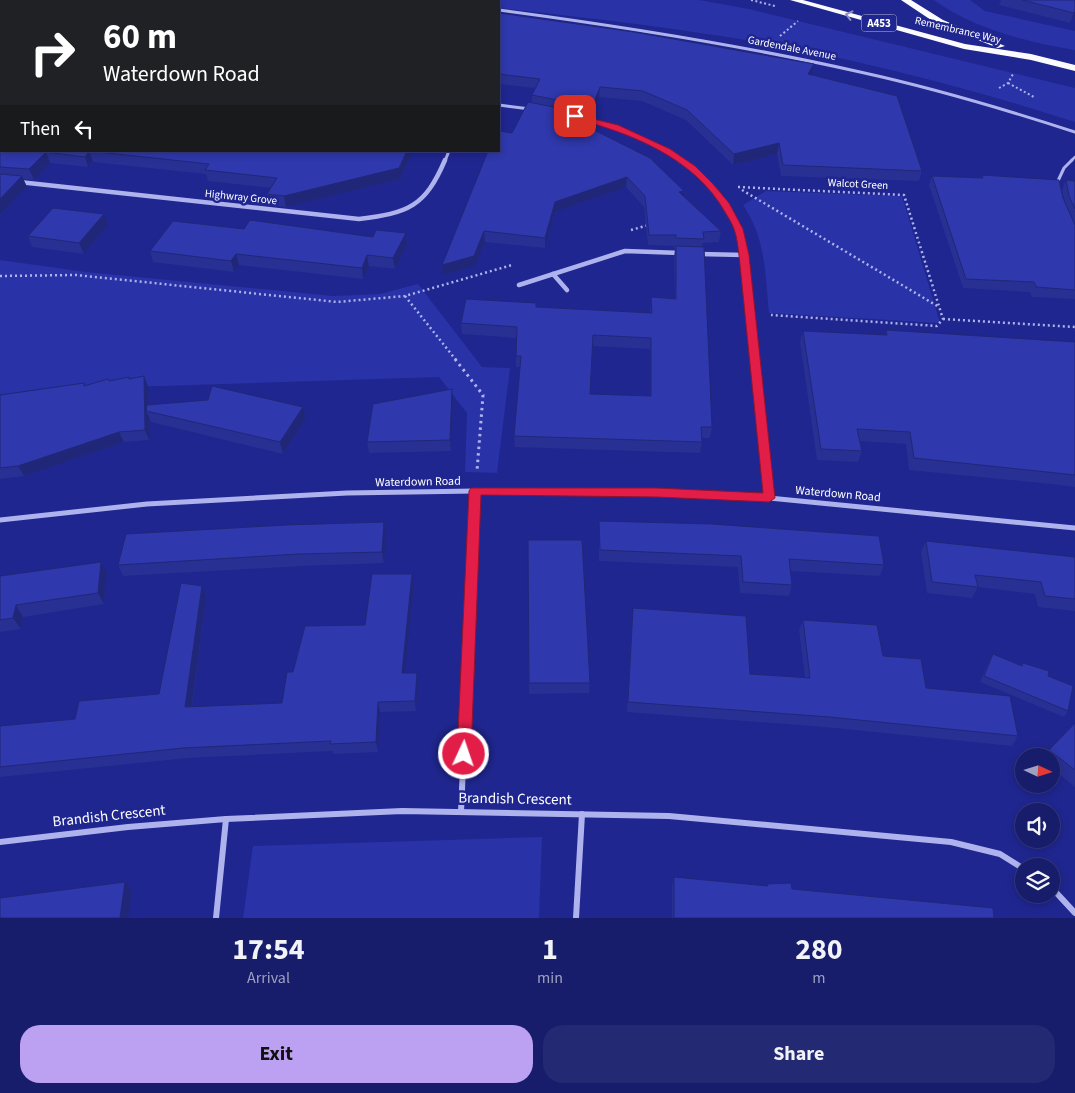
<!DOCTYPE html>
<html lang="en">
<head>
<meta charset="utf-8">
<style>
  :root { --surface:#171c6b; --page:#242973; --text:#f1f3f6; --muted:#9ea1c1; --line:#363a7e; --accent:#bca0f2 }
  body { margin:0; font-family:"Source Sans 3",sans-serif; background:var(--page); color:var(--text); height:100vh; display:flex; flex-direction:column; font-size:19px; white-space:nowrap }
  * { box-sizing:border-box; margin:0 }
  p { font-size:16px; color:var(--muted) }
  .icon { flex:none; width:28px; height:28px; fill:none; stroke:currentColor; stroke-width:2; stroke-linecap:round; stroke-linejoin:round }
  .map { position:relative; height:918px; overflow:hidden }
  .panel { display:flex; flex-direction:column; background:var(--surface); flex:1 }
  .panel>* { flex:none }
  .banner { position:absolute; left:0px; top:0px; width:500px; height:152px; box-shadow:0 2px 8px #0003,0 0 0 1px var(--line); background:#202124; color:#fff; overflow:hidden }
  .needle { width:32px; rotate:94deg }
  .controls { position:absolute; left:1015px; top:748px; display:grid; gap:10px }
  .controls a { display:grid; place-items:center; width:45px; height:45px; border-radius:50%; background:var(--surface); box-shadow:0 2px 8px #0003,0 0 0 1px var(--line); font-size:25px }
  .pin { position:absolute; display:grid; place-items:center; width:42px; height:42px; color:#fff; margin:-21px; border-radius:10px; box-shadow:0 2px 8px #0006 }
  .me { position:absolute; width:55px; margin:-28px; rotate:3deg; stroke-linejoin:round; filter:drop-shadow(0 0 4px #0008) }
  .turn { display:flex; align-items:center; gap:18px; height:105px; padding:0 20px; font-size:22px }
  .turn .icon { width:65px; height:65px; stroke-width:2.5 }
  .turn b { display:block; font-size:35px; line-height:42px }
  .then { display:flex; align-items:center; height:48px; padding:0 20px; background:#0003; gap:10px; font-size:19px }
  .eta { display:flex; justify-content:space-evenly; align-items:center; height:85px; text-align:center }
  .eta b { font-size:30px; font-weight:700; line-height:35px }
  .action { display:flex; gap:10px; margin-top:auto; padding:10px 20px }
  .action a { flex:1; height:58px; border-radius:20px; background:var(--accent); color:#111; font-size:20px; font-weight:700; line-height:58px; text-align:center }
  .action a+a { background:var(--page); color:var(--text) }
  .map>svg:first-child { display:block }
  .green { fill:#2932a7 }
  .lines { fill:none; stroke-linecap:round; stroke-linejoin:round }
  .path-far2 { stroke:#afb3ed; stroke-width:2; stroke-dasharray:2 2.5; stroke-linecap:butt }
  .path-far1 { stroke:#afb3ed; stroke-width:2.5; stroke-dasharray:2 3; stroke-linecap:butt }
  .path { stroke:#afb3ed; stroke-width:3; stroke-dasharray:2.5 4; stroke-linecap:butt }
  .service-far1 { stroke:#afb3ed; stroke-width:2.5 }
  .service { stroke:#afb3ed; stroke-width:3 }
  .minor-far3 { stroke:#afb3ed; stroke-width:3 }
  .minor-far2 { stroke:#afb3ed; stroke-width:4.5 }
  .minor-far1 { stroke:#afb3ed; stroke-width:5 }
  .minor { stroke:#afb3ed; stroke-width:6 }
  .trunk { fill:#fafaff; fill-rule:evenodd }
  .wall { fill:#283094; fill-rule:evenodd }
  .shaded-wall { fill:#212778 }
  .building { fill:#2f38ac; stroke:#212778; fill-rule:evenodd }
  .oneway { stroke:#8c90c7 }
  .route { fill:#e11d48; stroke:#92132f }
  .labels { text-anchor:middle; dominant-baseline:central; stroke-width:5; stroke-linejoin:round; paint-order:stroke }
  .shield { fill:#1f268f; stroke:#bcbedd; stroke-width:1 }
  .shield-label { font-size:11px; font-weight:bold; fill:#fff }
  .far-street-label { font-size:11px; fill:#fff; stroke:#1f268f }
  .street-label { font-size:12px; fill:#fff; stroke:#1f268f }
  .near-street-label { font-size:15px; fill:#fff; stroke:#1f268f }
</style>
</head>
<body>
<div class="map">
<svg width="1075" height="918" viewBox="0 0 1075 918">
  <rect width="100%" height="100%" fill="#1f268f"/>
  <!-- green -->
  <g class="green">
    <path d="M430,0H699L749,9L1075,88V122C1000,98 925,77 848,60C733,34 615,21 499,8V1Z"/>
    <path d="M934,0H970L985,11L1075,31V50C1029,43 972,28 934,0Z"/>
    <path d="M766,191L902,196L940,323L769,313C765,273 766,239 743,205Z"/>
    <path d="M0,260L86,272L333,296L380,294L418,284L482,367L510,368L497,473L465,472L467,413L439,377L98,388L0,398Z"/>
    <path d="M542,837L539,918H243L253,846Z"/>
  </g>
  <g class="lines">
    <!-- path-far2 -->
    <g class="path-far2">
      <path d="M751,0L775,6"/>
      <path d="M780,36L798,21"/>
      <path d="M1008,83L1034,97"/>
      <path d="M999,88L1008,83L1013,74"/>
    </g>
    <!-- path-far1 -->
    <g class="path-far1">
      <path d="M738,187L904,195L943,319L937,326L771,315"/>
      <path d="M742,190L939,307"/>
      <path d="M631,230L649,225"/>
      <path d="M0,276L76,275L337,302L405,296L512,265"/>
      <path d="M405,296L456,360"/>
      <path d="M943,319L1075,327"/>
    </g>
    <!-- path -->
    <path class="path" d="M455,359L483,395L477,471"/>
    <!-- service-far1 -->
    <path class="service-far1" d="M1071,161L1075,157"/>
    <!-- service -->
    <path class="service" d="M1057,183L1064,168L1072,160"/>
    <!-- minor-far3 -->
    <g class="minor-far3">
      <path d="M413,0L425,1"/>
      <path d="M499,10C620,26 741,45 860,72C933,88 1004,109 1075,132"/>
      <path d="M499,105L530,109"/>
      <path d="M583,118C617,127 652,140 681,161"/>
      <path d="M445,161L449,151"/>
    </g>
    <!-- minor-far2 -->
    <g class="minor-far2">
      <path d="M679,160C698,173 716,188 728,207C750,241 751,319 755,360"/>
      <path d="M19,182L359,219C408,213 425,207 445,160"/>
      <path d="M699,254L744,255"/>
      <path d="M553,274L567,290"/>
      <path d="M519,285L625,251L681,253"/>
    </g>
    <!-- minor-far1 -->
    <g class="minor-far1">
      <path d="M755,359L769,498"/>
      <path d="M0,520L147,504L347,493L475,491L657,492L769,498L1075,528"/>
      <path d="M470,609L475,491"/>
    </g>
    <!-- minor -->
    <g class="minor">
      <path d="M461,812L470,608"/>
      <path d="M0,842L128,827L226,819L402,811L669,816L951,842L1000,854L1024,869"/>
      <path d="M1051,887L1075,913"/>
      <path d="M216,918L226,819"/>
      <path d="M576,918L582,814"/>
    </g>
    <!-- trunk -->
    <g class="trunk">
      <path d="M790,0H803L965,44L1031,54L1075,65V71L1031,60L964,49Z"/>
      <path d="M901,0H911L943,20L1005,46L998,48L937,24Z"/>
    </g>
  </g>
  <!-- wall -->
  <g class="wall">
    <path d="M1001,0H1075V16L1070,23L999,5Z"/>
    <path d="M499,13L811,75L922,171L919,181L781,176L777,154L733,165L686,120L642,101L599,97L592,117H589V124L588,127L683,196L721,231L719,242L703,243L702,247L712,427L710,438H702V442L700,453L515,447L514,436L520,367H516V338L462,334L461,323L536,307L650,313L651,297L675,298L674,257L675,249H674V246L648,245L644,207L626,187L555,212L545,248L485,242L475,266L443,275L512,133L532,103V95L535,88L499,84ZM593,346L650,349V396L590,394Z"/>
    <path d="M0,90L1,151H413L400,179L286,207L269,205L267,194L271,188L208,181L206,174L93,162L88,167L50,163L34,180L23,179L27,187L0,215Z"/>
    <path d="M982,175L1063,198L1065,202L1062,190L1066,180L1075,181V299L1032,297L1030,292L963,288L929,185L932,176L981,178Z"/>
    <path d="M108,225L84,254L32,247L28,236Z"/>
    <path d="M244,229L373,237L406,233L407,244L395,269L369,266L363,279L239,265L234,272L153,262L150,251Z"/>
    <path d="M886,330L1075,342V487L1042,483L909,470L906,444L860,441L862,451L858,462L817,460L800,342L803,331L885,335Z"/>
    <path d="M144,376L148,387L149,405L303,407L306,418L283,454L151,422L149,417V440L124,442L24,476L0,479V395L85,386L109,381L130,379Z"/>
    <path d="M453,400L451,451L369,453L367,442Z"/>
    <path d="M599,521L884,565L880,576L791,571L792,585L789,596L740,593L738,567L599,561Z"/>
    <path d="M384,522L386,534L384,563L302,566L123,576L118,565Z"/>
    <path d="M528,540L590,683L589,693L529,694Z"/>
    <path d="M926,541L1075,557V611L1038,607L1035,594L978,587L972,598L927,593L921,552Z"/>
    <path d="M101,562L107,573L104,604L23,617L21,629L0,632V576Z"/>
    <path d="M414,585L405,673H417L418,683L416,711L380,712L378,752L333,754L332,751L188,758L0,777V726L75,719L159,694L206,597L192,707L282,703L293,672L365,625Z"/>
    <path d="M633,608L750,674L805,677L799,630L803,620L883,656L926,688L1018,736L1012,746L825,727L627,712L632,618Z"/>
    <path d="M993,654L1021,665L1023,663L1048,676L1068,711L1064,717L980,682L990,659Z"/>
    <path d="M1075,723V787L1051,767V756H1044L1049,750Z"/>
    <path d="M674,877L767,886V884L792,889L994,918H672V885Z"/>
  </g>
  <!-- shaded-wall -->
  <g class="shaded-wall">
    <path d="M1075,11V16L1070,23L1074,13Z"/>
    <path d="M1,30V43L0,44V31Z"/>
    <path d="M814,64L812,74H808Z"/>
    <path d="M600,87L599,97L592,117V107Z"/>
    <path d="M590,114L589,124L584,136V125Z"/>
    <path d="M779,143L777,154L733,165L734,154Z"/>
    <path d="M89,151L93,162L88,167L85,157Z"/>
    <path d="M407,151H413L400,179L286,207L284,196Z"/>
    <path d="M46,152L50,163L34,180L29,169Z"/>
    <path d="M22,176L27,187L0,215V199Z"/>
    <path d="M627,177L626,187L555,212L545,248V238L555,202Z"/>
    <path d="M684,191L683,201L679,192Z"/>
    <path d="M104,214L108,225L84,254L79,243Z"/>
    <path d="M484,231L485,242L475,266L443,275L442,265Z"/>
    <path d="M406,233L407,244L395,269L393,258Z"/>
    <path d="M236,254L239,265L234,272L231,261Z"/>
    <path d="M367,255L369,266L363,279L362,268Z"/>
    <path d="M144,376L148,387L149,411H146L149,417V440L145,430Z"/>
    <path d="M452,389L453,400L451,451L450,440Z"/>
    <path d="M303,407L306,418L283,454L280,442Z"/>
    <path d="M119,432L124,442L24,476L18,466Z"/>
    <path d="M384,522L386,534L384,563L382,552Z"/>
    <path d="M101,562L107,573L104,604L98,593Z"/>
    <path d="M412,574L414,585L404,683L402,673Z"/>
    <path d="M202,586L206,597L190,718L185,707Z"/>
    <path d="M16,605L23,617L21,629L13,618Z"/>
    <path d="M417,673L418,683L416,711L415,701Z"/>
    <path d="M378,702L380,712L378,752L376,742Z"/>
    <path d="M125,882L132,891L128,918H120Z"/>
  </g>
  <!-- building -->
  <g class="building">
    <path d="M0,0H339L352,1H1V30L0,31Z"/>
    <path d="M354,0H377L389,1H353Z"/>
    <path d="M1022,0H1075V11L1074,13Z"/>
    <path d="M499,13L634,32L814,64L808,74L897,96L922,171L783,165L779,143L734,154L687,110L643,91L600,87L592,107L532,95L540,79L499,74Z"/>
    <path d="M1,89V151H89L85,157L46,152L29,169L0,167V90Z"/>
    <path d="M528,102L590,114L584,125L650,158L684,191L679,192L721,231L703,232L704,239L676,238V235H649L645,196L627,177L555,202L545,238L484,231L474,256L442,265L488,151H499V131L512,133Z"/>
    <path d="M90,151H407L399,168L284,196L267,194L277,178L205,170L209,164Z"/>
    <path d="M0,174L22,176L0,199Z"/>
    <path d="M982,175L1059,180L1063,198L1075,225V290L1036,287L1034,282L966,279L932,176L983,178Z"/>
    <path d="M1066,180L1075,181V209L1069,196Z"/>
    <path d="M53,208L104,214L79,243L28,236Z"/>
    <path d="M250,220L373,237L376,230L406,233L393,258L367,255L362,268L236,254L231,261L150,251L173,221L244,229Z"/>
    <path d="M676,246L704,247L712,427H701L702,442L514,436L521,356H516L517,327L461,323L466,299L536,303V307L652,313L651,297L676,299ZM593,335L651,338V396L590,394Z"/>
    <path d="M886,330L1075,342V475L914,458L910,432L857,429L862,451L821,449L803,331L887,335Z"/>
    <path d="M144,376L145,430L119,432L18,466L0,468V395L84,383V386L108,379L109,381L129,377V379Z"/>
    <path d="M212,386L303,407L280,442L146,411L147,405L208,400Z"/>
    <path d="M452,389L450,440L367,442L373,404Z"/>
    <path d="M599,521L712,524L879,536L884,565L789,559L792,585L743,582L741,556L600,550Z"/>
    <path d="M384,522L382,552L299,554L118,565L126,534L286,525Z"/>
    <path d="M528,540H582L590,683H529Z"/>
    <path d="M926,541L1075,557V599L1045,596L1041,582L975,575L978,587L932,582Z"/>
    <path d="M101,562L98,593L16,605L13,618L0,620V576Z"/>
    <path d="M372,574H412L402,673H417L415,701L378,702L376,742L330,744L331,741L183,748L0,767V726L75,719L79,701L159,694L181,583L202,586L185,707L282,703L287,672H293L305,626L365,625Z"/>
    <path d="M633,608L746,616L750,674L810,678L803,620L877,625L883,656L921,659L926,688L1010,696L1018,736L829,717L628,702Z"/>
    <path d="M993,654L1022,666L1023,663L1049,671L1048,676L1073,686L1068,711L984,676Z"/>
    <path d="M1075,723V770L1049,750Z"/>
    <path d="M674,877L768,886L767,884L791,883L792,889L993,908L994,918H674Z"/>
    <path d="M125,882L120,918H0V898Z"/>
  </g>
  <!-- one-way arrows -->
  <defs><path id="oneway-chevron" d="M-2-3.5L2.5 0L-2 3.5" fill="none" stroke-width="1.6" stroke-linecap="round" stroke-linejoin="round" transform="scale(1.25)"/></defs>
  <use class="oneway" href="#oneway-chevron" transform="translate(849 15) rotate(-166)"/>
  <!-- route -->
  <path class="route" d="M573,114L618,125L670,149L695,166L713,184L729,203L743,229L749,255L775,498L769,502L657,497L481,495L471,754L469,759L464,761L459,759L457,754L469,491L471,488H657L763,493L739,255C738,247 737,237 734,229C732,223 728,217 725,212C694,157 630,133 573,118Z"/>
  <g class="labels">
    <!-- shield labels -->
    <rect class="shield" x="861.5" y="14.5" width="35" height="17" rx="4"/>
    <g class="shield-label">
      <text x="879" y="23">A453</text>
    </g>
    <!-- far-street labels -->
    <g class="far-street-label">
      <text transform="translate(958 30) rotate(13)">Remembrance Way</text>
      <text transform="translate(792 48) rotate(11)">Gardendale Avenue</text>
      <text transform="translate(858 184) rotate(3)">Walcot Green</text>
      <text transform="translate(241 197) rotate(6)">Highwray Grove</text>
    </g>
    <!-- street labels -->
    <g class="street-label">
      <text transform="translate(418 482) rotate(-1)">Waterdown Road</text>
      <text transform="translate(838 494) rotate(5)">Waterdown Road</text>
    </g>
    <!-- near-street labels -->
    <g class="near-street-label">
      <text transform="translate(515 799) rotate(1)">Brandish Crescent</text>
      <text transform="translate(109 816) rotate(-6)">Brandish Crescent</text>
    </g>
  </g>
</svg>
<div class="controls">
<a><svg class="needle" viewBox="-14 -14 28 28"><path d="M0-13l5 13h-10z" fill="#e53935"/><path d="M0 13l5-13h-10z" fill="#9ea1c1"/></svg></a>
<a><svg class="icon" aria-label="sound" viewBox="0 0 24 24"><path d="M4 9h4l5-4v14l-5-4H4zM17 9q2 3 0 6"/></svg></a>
<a><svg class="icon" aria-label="layers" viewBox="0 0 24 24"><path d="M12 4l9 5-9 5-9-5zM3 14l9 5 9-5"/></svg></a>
</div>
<div class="pin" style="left:575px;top:116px;background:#d93025"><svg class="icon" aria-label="arrive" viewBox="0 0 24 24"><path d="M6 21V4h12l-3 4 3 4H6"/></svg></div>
<svg class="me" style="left:464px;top:754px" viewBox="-20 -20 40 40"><circle r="17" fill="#e11d48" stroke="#fff" stroke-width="3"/><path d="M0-11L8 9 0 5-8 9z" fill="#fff"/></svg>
<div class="banner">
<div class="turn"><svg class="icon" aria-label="right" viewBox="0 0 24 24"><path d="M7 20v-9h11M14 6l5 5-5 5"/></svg><div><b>60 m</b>Waterdown Road</div></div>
<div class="then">Then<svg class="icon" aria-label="left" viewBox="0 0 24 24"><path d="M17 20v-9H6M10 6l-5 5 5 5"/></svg></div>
</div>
</div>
<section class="panel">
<div class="eta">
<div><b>17:54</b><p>Arrival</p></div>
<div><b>1</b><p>min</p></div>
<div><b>280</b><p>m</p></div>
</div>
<div class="action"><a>Exit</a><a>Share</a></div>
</section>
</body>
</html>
